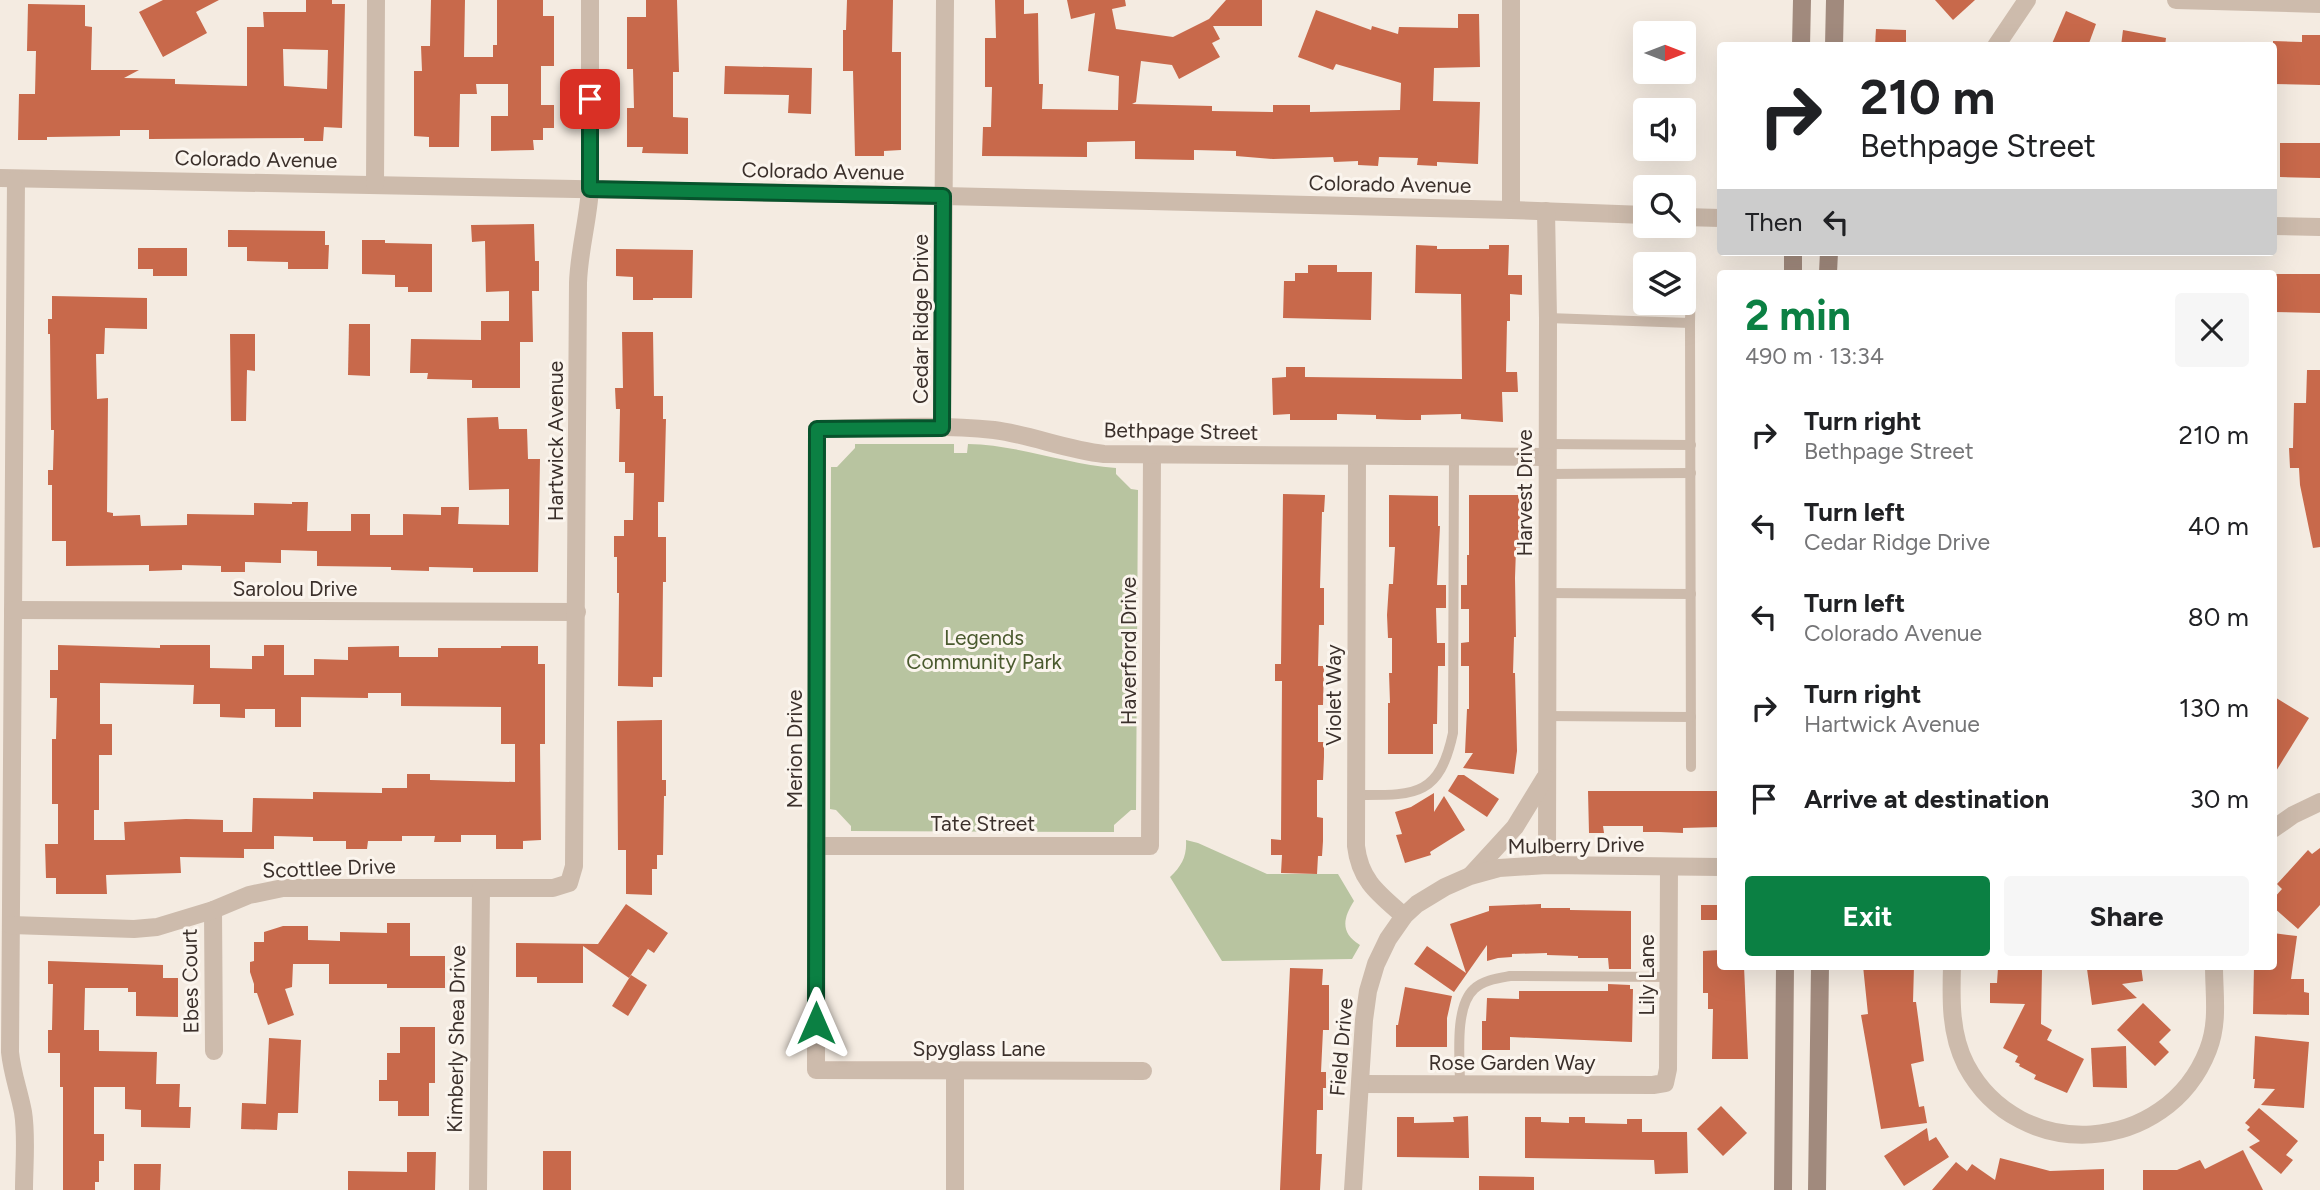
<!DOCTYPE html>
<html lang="en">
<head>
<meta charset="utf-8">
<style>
  :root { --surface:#fff; --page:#f6f6f6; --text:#202124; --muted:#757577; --accent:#0b8043 }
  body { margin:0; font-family:Figtree,sans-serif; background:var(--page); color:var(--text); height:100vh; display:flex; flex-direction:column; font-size:26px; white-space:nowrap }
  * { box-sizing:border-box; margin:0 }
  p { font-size:23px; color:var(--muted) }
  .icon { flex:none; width:38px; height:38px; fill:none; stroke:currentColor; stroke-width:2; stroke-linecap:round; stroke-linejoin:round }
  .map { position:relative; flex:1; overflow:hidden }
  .panel { position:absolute; left:1717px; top:270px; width:560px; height:700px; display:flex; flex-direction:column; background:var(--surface); border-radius:7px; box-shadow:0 7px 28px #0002 }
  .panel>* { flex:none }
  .top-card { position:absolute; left:1717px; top:42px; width:560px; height:214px; border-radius:7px; box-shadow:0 7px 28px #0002; background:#fff; color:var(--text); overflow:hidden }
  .needle { width:46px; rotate:90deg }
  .tools { position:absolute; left:1633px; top:21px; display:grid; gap:14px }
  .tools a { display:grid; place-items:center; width:63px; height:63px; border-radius:7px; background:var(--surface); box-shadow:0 7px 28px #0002; font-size:35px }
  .pin { position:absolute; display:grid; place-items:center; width:60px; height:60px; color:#fff; margin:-30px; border-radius:14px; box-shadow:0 4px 10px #0006 }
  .me { position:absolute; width:77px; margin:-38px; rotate:0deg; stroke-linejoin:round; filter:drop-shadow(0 0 5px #0008) }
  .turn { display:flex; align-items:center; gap:24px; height:147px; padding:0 28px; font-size:32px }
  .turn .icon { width:91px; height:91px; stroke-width:2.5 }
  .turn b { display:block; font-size:49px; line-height:60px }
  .then { display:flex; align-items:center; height:66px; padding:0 28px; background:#0003; gap:14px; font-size:26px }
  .round { display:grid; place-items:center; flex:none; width:74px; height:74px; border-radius:7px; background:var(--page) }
  .summary { display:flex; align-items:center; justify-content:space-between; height:119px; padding:0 28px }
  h1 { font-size:42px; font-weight:700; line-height:52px; color:var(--accent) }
  .action { display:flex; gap:14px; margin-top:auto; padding:14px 28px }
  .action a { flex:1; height:80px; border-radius:7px; background:var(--accent); color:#fff; font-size:28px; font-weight:700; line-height:80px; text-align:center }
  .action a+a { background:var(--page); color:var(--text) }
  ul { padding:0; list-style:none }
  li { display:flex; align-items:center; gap:21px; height:91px; padding:0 28px }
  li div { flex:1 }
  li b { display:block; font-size:26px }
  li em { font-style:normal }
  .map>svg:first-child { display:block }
  .green { fill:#b8c4a0 }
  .building { fill:#c8694b; fill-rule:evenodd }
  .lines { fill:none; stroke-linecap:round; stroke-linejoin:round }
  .lane { stroke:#cdbbac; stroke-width:10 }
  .street { stroke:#cdbbac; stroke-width:18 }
  .secondary { stroke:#a18a7d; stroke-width:18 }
  .route-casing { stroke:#07532c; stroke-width:18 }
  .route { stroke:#0b8043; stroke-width:12 }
  .labels { text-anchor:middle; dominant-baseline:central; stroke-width:6; stroke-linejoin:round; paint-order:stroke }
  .street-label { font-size:21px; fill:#3b302b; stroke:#fbf5ee }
  .park-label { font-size:21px; fill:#4a5a2e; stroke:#fbf5ee }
</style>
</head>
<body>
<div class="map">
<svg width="2320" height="1190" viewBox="0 0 2320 1190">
  <rect width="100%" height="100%" fill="#f4ebe1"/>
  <!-- green -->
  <g class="green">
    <path d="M855,444H954V453H967L968,444C1019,445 1065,464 1116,468V474L1131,489L1138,490L1136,810H1131L1114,825V832L851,831V826L836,810L830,809L831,467H837L855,448Z"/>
    <path d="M1186,840L1198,843L1267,874H1338L1354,901C1343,918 1340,933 1360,945L1352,959L1222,961L1170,877C1182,866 1187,856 1186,840Z"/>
  </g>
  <!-- building -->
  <g class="building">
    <path d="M163,0H219L196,12L207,33L163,57L139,12Z"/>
    <path d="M306,0H332V4H345L342,128L324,127L323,141H304V138L149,139V130H120V136L47,137V140H18L19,94H35L36,51H27L28,4L85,5V26L92,27L91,70H139L124,78L175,79V84L247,86V27H264L263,12H306ZM283,49L328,50L327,89L284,86Z"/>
    <path d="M431,0H465L464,57H493V45H497V0H543V16H554V66H541V105H554V128H543V140H533L534,150L491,151V116H508V84H476L477,94H460L459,147H429V137L414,136V71H422L421,46H430Z"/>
    <path d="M646,0H677L679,72H673V117L688,118V154L642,153L643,147H627V108H634L633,69H627V17H646Z"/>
    <path d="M847,0H893L892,52H901V150L884,151V156H855L853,71H843V30H846Z"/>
    <path d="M995,0H1024V14L1038,13L1039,84H1043L1042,109L1118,110L1119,76L1088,71L1095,13L1071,19L1067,0H1125L1126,6L1112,9L1116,29L1173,37L1209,19L1226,0H1262V26H1213L1220,39L1212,43L1220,57L1179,79L1172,65L1141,61L1136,102L1132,104L1212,106V111L1273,112V105H1310V112L1400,110L1401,83L1336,64L1333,70L1298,57L1316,10L1371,30L1372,26L1398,34L1399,27L1458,28V14H1479L1480,67L1434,68L1433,101L1480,102L1478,164L1437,162V166L1417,165L1418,158L1379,157L1378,166L1358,165V161L1334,162L1333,157L1273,159L1236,156V151L1194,150V160L1135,159V141L1087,142V157L982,156L983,127H991L992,87H985V38H996Z"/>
    <path d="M1935,0H1975L1953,20Z"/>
    <path d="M2066,11L2096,24L2088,46H2051Z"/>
    <path d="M1876,29L1906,30V46H1875Z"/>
    <path d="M2123,30L2166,38L2165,46H2121Z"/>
    <path d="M2302,35H2320V85L2273,84V41L2302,42Z"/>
    <path d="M725,66L812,68L811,114L788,113L789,95L724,94Z"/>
    <path d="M2280,143H2320V178L2280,177Z"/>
    <path d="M534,224L535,261H539V291H532L533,342H520V388H472V380L427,379L428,373H410L411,339L481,340V321H509V291L486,292L485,241L472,242L471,225Z"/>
    <path d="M228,230L325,231V245H329L328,269H288V262L247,261V247H228Z"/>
    <path d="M362,240H385V243L432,244V292H408V287H395V275L362,274Z"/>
    <path d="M1416,245L1437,246V249H1489V245H1509L1508,275H1522V295L1510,294V321H1507L1506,372H1517L1518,392H1502L1503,422L1461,419V414L1421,415V420H1406L1376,419V415L1337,414V420H1290V414L1273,415L1272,378L1286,377V367H1305V377L1462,379L1461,294L1415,293Z"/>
    <path d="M138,248H187V276H153V269H138Z"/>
    <path d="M616,249L693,250L692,298H653V300H633V277L616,276Z"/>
    <path d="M1308,265H1337V272H1372L1371,320L1283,318L1284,281H1295V273H1308Z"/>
    <path d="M2273,274H2320V313L2273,312Z"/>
    <path d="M52,296L147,298V329L105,328L104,354H96L97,399L108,398L107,512L113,513V516L140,515L141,526L187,525V514L254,515V503L292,504V502H308L307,531H351V514H370V535H403V514L441,515V507H459L458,524L509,525V489L469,490L467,418L498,417L499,429H527L528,459H540L538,572H473V568L429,567V571L391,570V567L317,566V551L281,550V563L245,562V572H221V566L182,565V570L149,571V565L66,566V541H52V485H48V470H53L54,430H51L50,334H48V319H52Z"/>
    <path d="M349,324H370V376L348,375Z"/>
    <path d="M622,332H653L654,396H663V419H666L664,502H658V537H666V582H663L662,677H653V687L618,686L619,593H617V557H614V536H624V520H633L634,473H625V462H619L620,409H616L615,388H623Z"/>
    <path d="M230,334H255V371L247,370L246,421H231Z"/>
    <path d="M2307,370H2320V547L2313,548L2300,485L2299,468H2290L2289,448H2293L2294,403H2306Z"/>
    <path d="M1283,494L1325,495L1324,512H1322L1320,588H1324V625H1319L1318,666H1324L1323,705H1318V742H1324V757L1323,780H1317V817L1323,818V841L1322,856H1318L1317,874L1281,873L1282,855H1271V839L1281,840L1282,681H1275V664H1281Z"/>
    <path d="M1389,495L1438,496V526H1440L1437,585H1446V608H1436L1437,643H1445V666H1438L1437,724H1433V754H1388V703H1390L1389,673H1392V638H1388L1387,615L1389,584H1393L1395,547H1389Z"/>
    <path d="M1469,495H1519L1521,548H1516L1515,578L1516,637H1514L1513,673H1515L1517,751L1514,774L1463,768L1473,753H1465L1467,709H1469V666H1461V643L1469,642V609H1461V585H1467V555H1469Z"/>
    <path d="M58,645L160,648V645H210V668L252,669V656H264V645H284V675H314V659L348,660V647L399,646V657H438V648H501V646H538V664H545V744H540L541,840L523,841V849H496V835H461V842H434L435,836H402V841H368L367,849H346V841H313V837L274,836V849H244V858L180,857L181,873L106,875L107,894H56V878H46L45,844H58V804H52V739H56L57,698H50V670H58ZM100,683L194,685L193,704H220V717L245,718V709H275V727H301V697L368,698V693H401V706L501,707V744H515V782L430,780V774H407V788H382V793L313,792V799L253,798L252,832H223V820L186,819L124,822L125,840H94V810H99V755H112V724H100Z"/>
    <path d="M2273,696L2309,718L2273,776Z"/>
    <path d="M662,720V780H666V796H664L663,855H657V869H652V895L626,894V850H618L617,721Z"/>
    <path d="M1458,775H1464L1499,799L1487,817L1448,791Z"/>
    <path d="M1588,791H1720V827L1683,828V833L1659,832H1643V826H1603L1604,833H1589Z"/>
    <path d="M1434,793V812L1444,796L1465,830L1430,852L1431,855L1405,863L1396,835L1402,834L1395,812L1411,807Z"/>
    <path d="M2320,848V905L2298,929L2273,907V899L2282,889L2277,884L2308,850L2312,854Z"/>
    <path d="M626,904L668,933L654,953L648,949L629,978L583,946V983H537V977H516V943L598,944Z"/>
    <path d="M1541,904V908H1570V910L1631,911V969H1609L1608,958H1578V956L1547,955V953L1512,954V957L1498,958L1487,961V945L1454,992L1414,964L1427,946L1466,973L1450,924L1489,911V906Z"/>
    <rect x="1701" y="905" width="19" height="15"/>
    <path d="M387,923H410V956H445V988H387V984H329V964H293L292,987L285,989L294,1015L268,1025L257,993H254V984L250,972V962L254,961V942H264V932L283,926H308V940L340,941V932L387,933Z"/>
    <path d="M2273,933L2297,936L2291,979H2304V992L2309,993V1015L2253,1014L2254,966H2273Z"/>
    <path d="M1720,950V966H1744L1748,1059H1712L1713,1009H1708V993H1703V951Z"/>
    <path d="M48,961L163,965V978H178V1017L136,1016V992H128V988H85L84,1030H99V1051L157,1052L156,1084H180L179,1107H191L190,1128L141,1127V1110L125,1109V1087H94V1134H104V1161H99V1182H95V1190H63V1087H60V1053H48V1030H52L53,984H48Z"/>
    <path d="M1863,966H1914L1913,1002H1916L1924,1061L1911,1064L1919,1107L1924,1106L1927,1123L1881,1129L1861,1015L1868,1014Z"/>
    <path d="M2107,966H2141L2143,981L2122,984L2137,998L2092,1005L2087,969Z"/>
    <path d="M1290,968L1323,969L1322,985H1329V1030H1323L1321,1072H1326V1088H1323V1110H1317L1316,1154H1322L1320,1190H1280Z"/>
    <path d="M1998,968L2042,969L2041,1024L2052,1030L2047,1040L2084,1059L2067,1093L2034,1079L2036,1075L2019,1066L2020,1064L2015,1062L2018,1056L2003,1048L2025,1004L1990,1003V983H1997Z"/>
    <path d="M631,975L647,985L628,1016L612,1006Z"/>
    <path d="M1608,984L1630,985V989H1633L1632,1042L1510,1037V1050H1482V1021H1486L1487,998L1519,999V991H1608Z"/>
    <path d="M1405,987L1452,996L1447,1018V1047H1396V1025H1398Z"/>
    <path d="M2143,1003L2171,1030L2159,1042L2169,1052L2155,1066L2117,1030Z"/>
    <path d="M400,1027H435V1083H429V1116H398V1101H379V1080H387V1053H400Z"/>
    <path d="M2255,1036L2309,1042L2304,1108L2261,1105L2275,1089L2254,1088L2255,1079H2253Z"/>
    <path d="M269,1038L301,1040L298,1113H278L277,1130L241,1129L242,1103L266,1104Z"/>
    <path d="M2126,1046L2127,1088L2093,1087L2091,1048Z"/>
    <path d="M1721,1106L1747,1133L1723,1156L1697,1129Z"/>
    <path d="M2259,1108L2298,1141L2286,1155L2293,1160L2281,1174L2249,1147L2260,1141L2247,1130L2250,1127L2245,1123Z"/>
    <path d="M1468,1116L1469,1158L1397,1157V1117H1414V1123L1454,1122L1453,1117Z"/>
    <path d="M1525,1117H1541V1122L1569,1123V1117H1585V1123L1627,1124V1119H1642V1132H1687L1688,1173L1655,1174L1654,1160L1525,1158Z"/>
    <path d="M1927,1128L1929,1141L1936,1137L1949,1157L1904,1186L1884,1156Z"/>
    <path d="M2243,1150L2263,1190H2143V1170H2177L2200,1160L2205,1169Z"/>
    <rect x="543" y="1151" width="28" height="39"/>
    <path d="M407,1152H436L435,1190H348V1171L407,1172Z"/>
    <path d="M2000,1158L2050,1171L2104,1169V1190H1932L1956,1162L1967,1171L1972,1164L1995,1180Z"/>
    <path d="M134,1164H161L160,1190H134Z"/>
    <path d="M1479,1176L1534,1177V1190H1479Z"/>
  </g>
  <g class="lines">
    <!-- lane -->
    <g class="lane">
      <path d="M1548,318L1690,323L1691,279"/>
      <path d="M1690,323L1691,767"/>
      <path d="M1546,444L1691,445"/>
      <path d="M1546,474L1691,473"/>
      <path d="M1546,593L1691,594"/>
      <path d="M1546,716L1691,717"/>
      <path d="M1356,795C1414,795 1439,798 1453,733L1454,457"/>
      <path d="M1460,1085C1460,1059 1454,1007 1474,989C1483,980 1499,978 1510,976L1669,977"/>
    </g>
    <!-- street -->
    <g class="street">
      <path d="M1511,0V210"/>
      <path d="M2176,0L2320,4"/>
      <path d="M1996,46L2027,0"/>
      <path d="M0,178L943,196L1511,210L1645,215"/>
      <path d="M16,179L10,1052C12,1073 19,1091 23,1112C27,1137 24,1164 24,1190"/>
      <path d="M375,184L376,0"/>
      <path d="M1546,211L1548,318L1547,865"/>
      <path d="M1684,217L1720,218"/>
      <path d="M2273,226L2320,227"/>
      <path d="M942,428L945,0"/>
      <path d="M1357,456L1356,846C1360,881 1379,894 1404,916"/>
      <path d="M13,610L577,612"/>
      <path d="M2273,829L2293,815L2320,802"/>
      <path d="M816,846H1150L1152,455"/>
      <path d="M1471,875L1515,827L1545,778"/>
      <path d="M213,910L214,1051"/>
      <path d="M11,925L134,929L157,927L213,910L249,895L283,888H553L569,883L574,866L578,283C579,251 588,221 590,189V0"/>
      <path d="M1952,966C1951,999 1950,1034 1966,1065C2019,1165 2167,1155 2208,1050C2219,1022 2214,995 2214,966"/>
      <path d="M955,1070V1190"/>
      <path d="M1143,1071L816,1070L817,429C876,428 936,424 994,430C1032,435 1066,450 1104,454L1546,457"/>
      <path d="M1360,1084L1653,1085L1665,1083L1668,1069L1669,867"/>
      <path d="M478,1190L481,888"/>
      <path d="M1353,1190L1364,1020L1368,991L1376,964L1388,939L1404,916L1417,904L1445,887L1470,876L1499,868L1547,865L1720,867"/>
    </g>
    <!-- secondary -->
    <g class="secondary">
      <path d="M1801,46L1802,0"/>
      <path d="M1834,46L1835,0"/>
      <path d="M1793,273V252"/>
      <path d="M1828,273L1829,252"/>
      <path d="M1783,1190L1785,966"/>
      <path d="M1817,1190L1820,966"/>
    </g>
  </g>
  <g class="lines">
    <defs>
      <path id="route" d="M590,99V189L943,196L942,428L817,429L816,1023"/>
    </defs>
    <!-- route casing -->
    <use href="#route" class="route-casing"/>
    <!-- route -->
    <use href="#route" class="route"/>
  </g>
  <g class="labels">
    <!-- street labels -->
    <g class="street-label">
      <text transform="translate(256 159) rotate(1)">Colorado Avenue</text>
      <text transform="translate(823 171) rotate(1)">Colorado Avenue</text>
      <text transform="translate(1390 184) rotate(1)">Colorado Avenue</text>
      <text transform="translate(920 319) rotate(-90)">Cedar Ridge Drive</text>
      <text transform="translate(1181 431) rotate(1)">Bethpage Street</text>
      <text transform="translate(555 441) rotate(-90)">Hartwick Avenue</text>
      <text transform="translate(1524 493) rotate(-90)">Harvest Drive</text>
      <text x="295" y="588">Sarolou Drive</text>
      <text transform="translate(1128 651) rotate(-90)">Haverford Drive</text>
      <text transform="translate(1333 695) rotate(-90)">Violet Way</text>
      <text transform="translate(794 749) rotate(-90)">Merion Drive</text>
      <text x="983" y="823">Tate Street</text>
      <text transform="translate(1576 845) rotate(-1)">Mulberry Drive</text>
      <text transform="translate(329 868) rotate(-2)">Scottlee Drive</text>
      <text transform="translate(1646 975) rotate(-90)">Lily Lane</text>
      <text transform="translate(190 981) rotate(-91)">Ebes Court</text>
      <text transform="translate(456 1039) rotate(-89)">Kimberly Shea Drive</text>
      <text transform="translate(1341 1047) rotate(-85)">Field Drive</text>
      <text x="979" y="1048">Spyglass Lane</text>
      <text x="1512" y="1062">Rose Garden Way</text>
    </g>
    <!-- park labels -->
    <g class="park-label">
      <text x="984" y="637">Legends<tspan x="984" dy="24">Community Park</tspan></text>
    </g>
  </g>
</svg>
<div class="tools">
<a><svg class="needle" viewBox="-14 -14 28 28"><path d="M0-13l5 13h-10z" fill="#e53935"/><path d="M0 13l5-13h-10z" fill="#757577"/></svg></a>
<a><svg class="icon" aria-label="sound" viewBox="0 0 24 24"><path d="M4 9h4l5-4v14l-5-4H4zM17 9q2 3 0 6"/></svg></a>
<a><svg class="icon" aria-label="search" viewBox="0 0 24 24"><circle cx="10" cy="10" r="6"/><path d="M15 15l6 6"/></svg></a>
<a><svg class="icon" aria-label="layers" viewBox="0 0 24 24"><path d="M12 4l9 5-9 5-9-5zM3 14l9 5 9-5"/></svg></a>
</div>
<div class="pin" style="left:590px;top:99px;background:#d93025"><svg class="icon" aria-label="arrive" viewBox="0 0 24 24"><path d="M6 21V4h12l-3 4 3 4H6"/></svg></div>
<svg class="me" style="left:816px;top:1023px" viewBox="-20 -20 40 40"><path d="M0-17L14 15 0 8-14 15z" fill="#0b8043" stroke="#fff" stroke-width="4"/></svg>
<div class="top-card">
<div class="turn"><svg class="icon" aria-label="right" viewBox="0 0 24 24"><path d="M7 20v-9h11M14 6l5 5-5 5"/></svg><div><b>210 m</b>Bethpage Street</div></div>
<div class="then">Then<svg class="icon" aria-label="left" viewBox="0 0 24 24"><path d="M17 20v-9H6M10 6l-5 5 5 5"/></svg></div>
</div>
<section class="panel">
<div class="summary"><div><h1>2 min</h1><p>490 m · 13:34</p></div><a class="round"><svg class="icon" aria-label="close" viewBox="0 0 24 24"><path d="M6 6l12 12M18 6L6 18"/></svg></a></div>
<ul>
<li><svg class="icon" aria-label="right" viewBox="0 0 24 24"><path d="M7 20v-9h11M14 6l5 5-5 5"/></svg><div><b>Turn right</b><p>Bethpage Street</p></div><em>210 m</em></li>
<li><svg class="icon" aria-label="left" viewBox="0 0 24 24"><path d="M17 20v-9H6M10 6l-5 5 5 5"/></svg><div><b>Turn left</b><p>Cedar Ridge Drive</p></div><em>40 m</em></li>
<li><svg class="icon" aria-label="left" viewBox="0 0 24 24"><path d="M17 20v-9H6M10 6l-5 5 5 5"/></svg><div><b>Turn left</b><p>Colorado Avenue</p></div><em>80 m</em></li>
<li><svg class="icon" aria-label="right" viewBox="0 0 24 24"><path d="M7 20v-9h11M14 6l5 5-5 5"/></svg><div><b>Turn right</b><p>Hartwick Avenue</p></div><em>130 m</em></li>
<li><svg class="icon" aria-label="arrive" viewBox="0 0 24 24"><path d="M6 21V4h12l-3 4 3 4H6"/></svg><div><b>Arrive at destination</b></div><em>30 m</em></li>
</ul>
<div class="action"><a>Exit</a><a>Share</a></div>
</section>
</div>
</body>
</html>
